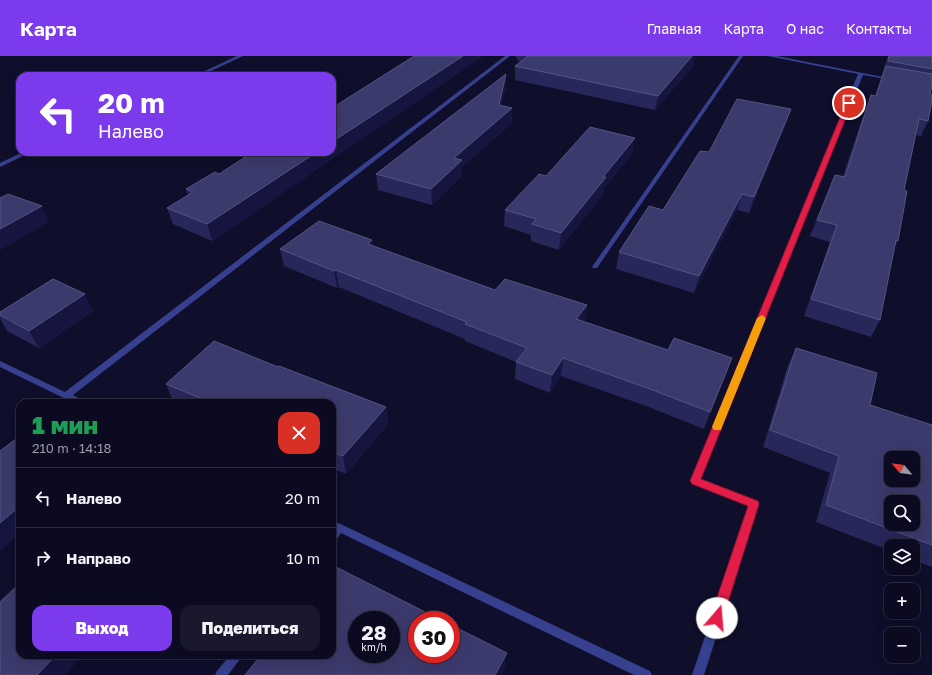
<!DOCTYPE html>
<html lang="ru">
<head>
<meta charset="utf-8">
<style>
  :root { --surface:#0b0a20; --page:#19182d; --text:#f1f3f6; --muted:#9a9aa5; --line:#2b2b3e; --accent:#7c3aed }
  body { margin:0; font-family:"Golos Text",sans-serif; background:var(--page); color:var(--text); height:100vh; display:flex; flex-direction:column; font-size:15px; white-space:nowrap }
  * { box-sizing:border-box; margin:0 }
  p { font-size:13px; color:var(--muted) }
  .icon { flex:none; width:22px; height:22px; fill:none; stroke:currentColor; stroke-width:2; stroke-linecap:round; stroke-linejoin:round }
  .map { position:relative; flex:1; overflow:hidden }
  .sheet { position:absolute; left:16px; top:343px; width:320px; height:260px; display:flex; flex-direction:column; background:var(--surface); border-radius:12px; box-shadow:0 4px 16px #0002,0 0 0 1px var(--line) }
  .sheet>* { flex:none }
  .banner { position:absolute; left:16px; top:16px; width:320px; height:84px; border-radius:12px; box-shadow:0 4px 16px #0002,0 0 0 1px var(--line); background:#7c3aed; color:#fff; overflow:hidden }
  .needle { width:26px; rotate:299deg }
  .fabs { position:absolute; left:884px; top:395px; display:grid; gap:8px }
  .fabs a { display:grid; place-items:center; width:36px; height:36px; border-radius:8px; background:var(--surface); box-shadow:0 4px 16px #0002,0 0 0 1px var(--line); font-size:20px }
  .speed { position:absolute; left:348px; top:555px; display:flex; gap:8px; font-size:20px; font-weight:700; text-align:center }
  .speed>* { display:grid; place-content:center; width:52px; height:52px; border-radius:50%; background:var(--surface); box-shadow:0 4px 16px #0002,0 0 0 1px var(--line); line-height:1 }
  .speed small { font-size:10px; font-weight:400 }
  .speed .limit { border:6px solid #d22; background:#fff; color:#111 }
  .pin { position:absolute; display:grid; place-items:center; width:34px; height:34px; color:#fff; margin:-17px; border:2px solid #fff; border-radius:50%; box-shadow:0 1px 4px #0007 }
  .me { position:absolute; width:44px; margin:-22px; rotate:18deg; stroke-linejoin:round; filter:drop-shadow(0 0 3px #0008) }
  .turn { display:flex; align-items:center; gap:14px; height:84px; padding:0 16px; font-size:18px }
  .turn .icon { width:52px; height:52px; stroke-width:2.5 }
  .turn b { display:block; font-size:28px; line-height:34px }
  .round { display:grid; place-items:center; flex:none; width:42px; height:42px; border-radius:12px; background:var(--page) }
  .overview { display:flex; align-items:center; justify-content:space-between; height:68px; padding:0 16px }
  h1 { font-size:24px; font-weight:800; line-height:30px; color:#1e9e55 }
  .action { display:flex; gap:8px; margin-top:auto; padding:8px 16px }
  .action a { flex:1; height:46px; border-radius:12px; background:var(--accent); color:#fff; font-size:16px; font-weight:800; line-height:46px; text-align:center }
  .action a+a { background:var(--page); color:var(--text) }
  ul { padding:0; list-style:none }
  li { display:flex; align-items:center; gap:12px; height:60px; padding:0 16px; border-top:1px solid var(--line) }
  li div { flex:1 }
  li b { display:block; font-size:15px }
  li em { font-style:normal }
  header { display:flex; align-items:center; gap:24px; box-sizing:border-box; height:56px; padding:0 20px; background:var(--accent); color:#fff }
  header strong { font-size:19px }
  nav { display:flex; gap:22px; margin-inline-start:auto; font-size:14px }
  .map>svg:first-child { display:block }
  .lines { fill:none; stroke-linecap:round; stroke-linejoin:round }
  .service { fill:#36408e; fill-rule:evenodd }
  .minor { fill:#36408e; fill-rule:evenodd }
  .wall { fill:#28275a }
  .shaded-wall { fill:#161540 }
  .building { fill:#3b3a6c; stroke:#545383; fill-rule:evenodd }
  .route { fill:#e11d48; stroke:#92132f }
  .slow { fill:#f59e0b }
</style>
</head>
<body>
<header>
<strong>Карта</strong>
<nav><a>Главная</a><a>Карта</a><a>О нас</a><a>Контакты</a></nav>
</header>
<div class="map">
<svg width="932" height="619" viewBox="0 0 932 619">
  <rect width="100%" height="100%" fill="#0f0e2b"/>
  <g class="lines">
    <!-- service -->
    <g class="service">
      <path d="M237,0H243L200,20H194Z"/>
      <path d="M23,96H31L0,111V107Z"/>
    </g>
    <!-- minor -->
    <g class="minor">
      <path d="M505,0H510L73,339L84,345L85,347H74L0,311V305L65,336Z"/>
      <path d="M739,0H743L597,212H593L592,211Z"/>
      <path d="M768,0H777L893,23L891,24L863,19L700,423L757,445L759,448L704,619H692L749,450L692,428L690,425L858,18Z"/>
      <path d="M332,464L650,615L652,619H634L341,477L336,484L332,485Z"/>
      <path d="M230,599H243L228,619H215L217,615Z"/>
    </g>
  </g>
  <!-- wall -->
  <g class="wall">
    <path d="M414,0H483L212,185L173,168L167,152L188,139L186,133L219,118L332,96Z"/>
    <path d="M515,0H695L693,10L655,54L515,24V10L520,7Z"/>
    <path d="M888,0H932V29L930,38L928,65L921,80L915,79L904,134L898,185L894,191L880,264L871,281L804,260L830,186L810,180L835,119L843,120L865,54L871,39L875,40Z"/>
    <path d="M506,32L501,49L512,67L462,111V120L432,149L378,134L376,118Z"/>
    <path d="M791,53L786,68L749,157L737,154L694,237L616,213L619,196L663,154Z"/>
    <path d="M632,98L604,132V137L559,194L531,185V179L504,170L505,154L546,120Z"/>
    <path d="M373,190L495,234L587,249L585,266L726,319L704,373L646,350L561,320L550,337L515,323L516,306L465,285V283L339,231L337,232L284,210L280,193Z"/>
    <path d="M93,255L39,292L7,275L0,262V256Z"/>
    <path d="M214,285L278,311L279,310L386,351L388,368L346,418L332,412V347H177L173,345L166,328Z"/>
    <path d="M796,292L870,349L932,369V511L913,504V490H891V495L816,466L830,417L763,391L788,309Z"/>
  </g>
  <!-- shaded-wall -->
  <g class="shaded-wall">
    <path d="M463,0H483L212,185L207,168L317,96H332V86Z"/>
    <path d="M692,0H695L693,10L655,54L658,40Z"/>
    <path d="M506,18V32L498,64L499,49Z"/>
    <path d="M512,52V67L462,111V120L432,149L431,133L454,102Z"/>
    <path d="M791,53L786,68L749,157L754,141Z"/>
    <path d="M635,82L632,98L604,132V137L559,194L561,177L603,121Z"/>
    <path d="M742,138L737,154L694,237L699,220Z"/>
    <path d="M42,150L49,166L0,194V173Z"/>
    <path d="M372,184L374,201L368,188Z"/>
    <path d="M336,214L339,231L337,232L334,215Z"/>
    <path d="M85,238L93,255L39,292L29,275Z"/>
    <path d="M587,249L585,266L576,263Z"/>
    <path d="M563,302L561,320L550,337L552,319Z"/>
    <path d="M732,302L726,319L704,373L710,356Z"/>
    <path d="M386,351L388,368L346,418L343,400Z"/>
    <path d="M20,450V477L0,495V467Z"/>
    <path d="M507,597L505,612L502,619H495Z"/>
    <path d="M56,599H83L65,619H37Z"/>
  </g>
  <!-- building -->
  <g class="building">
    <path d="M414,0H463L332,86V52Z"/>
    <path d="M526,0H692L658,40L515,10L527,1Z"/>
    <path d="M889,0H932V13L888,5Z"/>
    <path d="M886,10L932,18V29L930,38L932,39V45L928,65L919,63L904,134L907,135L898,185L896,184L880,264L811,243L837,169L817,164L835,119L845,121L871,39L876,40Z"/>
    <path d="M506,18L499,49L512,52L454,102L462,104L431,133L376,118Z"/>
    <path d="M737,43L791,53L754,141L742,138L699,220L619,196L649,150L663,154L700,95L709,96Z"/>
    <path d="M590,71L635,82L603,121H606L561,177L532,168L536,163L505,154L539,118L546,120Z"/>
    <path d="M253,96H317L207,168L167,152L193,136L186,133L215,116L219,118Z"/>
    <path d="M8,138L42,150L0,173V142Z"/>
    <path d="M319,165L372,184L368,188L495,234L505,223L587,249L576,263L668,294L674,282L732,302L710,356L650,333L563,302L552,319L516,306L527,292L465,268L467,266L336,214L334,215L280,193Z"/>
    <path d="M53,223L85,238L29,275L0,259V256Z"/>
    <path d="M214,285L278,311L279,310L386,351L343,400L332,396V347H212L166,328Z"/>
    <path d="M796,292L877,317L870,349L932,369V489L826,449L839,400L770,374ZM891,402H913V424H891ZM891,446H913V468H891Z"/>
    <path d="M16,383L20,385V450L0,467V395Z"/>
    <path d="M332,509L441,564H417V598H451V569L507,597L495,619H245L261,599H332ZM357,564H391V598H357Z"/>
    <path d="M20,527V599H56L37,619H0V546Z"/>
  </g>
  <!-- route -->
  <path class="route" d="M849,45L852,47L701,423L758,445L759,448L723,562L721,566L717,568L712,566L710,562L748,450L692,428L690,425L846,47Z"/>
  <!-- slow -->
  <path class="slow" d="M762,259L766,262L722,371L721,374H714L712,371L757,262Z"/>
</svg>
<div class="fabs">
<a><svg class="needle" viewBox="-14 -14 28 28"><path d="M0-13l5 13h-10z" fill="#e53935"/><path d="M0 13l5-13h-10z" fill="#9a9aa5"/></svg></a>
<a><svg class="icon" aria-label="search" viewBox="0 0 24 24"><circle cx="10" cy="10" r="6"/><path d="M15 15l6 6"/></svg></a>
<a><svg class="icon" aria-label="layers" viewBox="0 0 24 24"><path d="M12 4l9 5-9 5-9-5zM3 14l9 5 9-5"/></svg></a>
<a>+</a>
<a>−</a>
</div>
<div class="speed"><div>28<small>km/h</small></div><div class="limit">30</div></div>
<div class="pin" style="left:849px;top:47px;background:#d93025"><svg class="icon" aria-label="arrive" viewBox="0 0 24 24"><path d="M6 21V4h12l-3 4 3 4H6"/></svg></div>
<svg class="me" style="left:717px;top:562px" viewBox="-20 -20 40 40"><circle r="19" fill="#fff"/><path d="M0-13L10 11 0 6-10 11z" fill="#e11d48"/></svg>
<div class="banner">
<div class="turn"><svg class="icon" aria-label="left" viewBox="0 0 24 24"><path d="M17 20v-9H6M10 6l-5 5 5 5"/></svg><div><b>20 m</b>Налево</div></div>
</div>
<section class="sheet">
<div class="overview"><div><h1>1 мин</h1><p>210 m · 14:18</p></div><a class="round" style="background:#d93025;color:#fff"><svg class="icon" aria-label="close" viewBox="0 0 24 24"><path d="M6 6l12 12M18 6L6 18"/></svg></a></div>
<ul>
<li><svg class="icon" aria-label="left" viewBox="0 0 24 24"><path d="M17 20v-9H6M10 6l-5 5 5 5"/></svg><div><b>Налево</b></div><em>20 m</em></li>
<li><svg class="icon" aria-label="right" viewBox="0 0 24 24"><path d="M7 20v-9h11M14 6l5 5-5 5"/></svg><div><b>Направо</b></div><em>10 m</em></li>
</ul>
<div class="action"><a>Выход</a><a>Поделиться</a></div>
</section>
</div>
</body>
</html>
